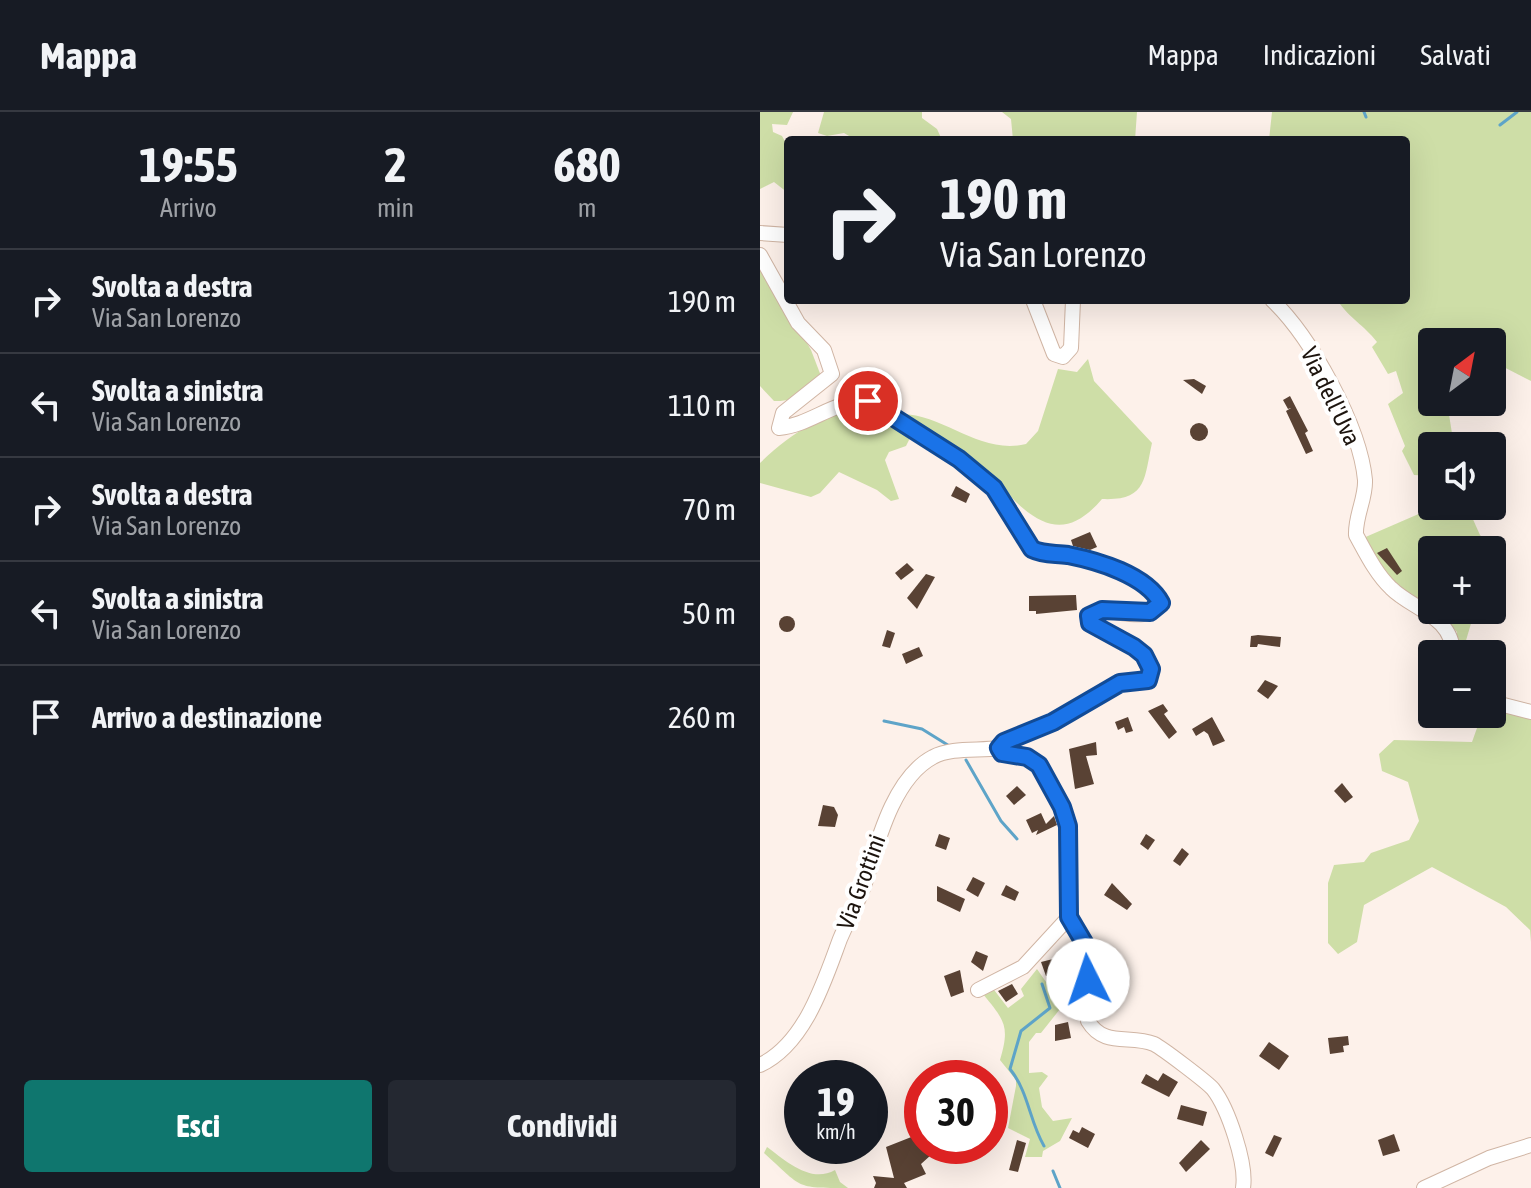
<!DOCTYPE html>
<html lang="it">
<head>
<meta charset="utf-8">
<style>
  :root { --surface:#171b24; --page:#242831; --text:#f1f3f6; --muted:#9ea1a6; --line:#363941; --accent:#0f766e }
  body { margin:0; font-family:"Asap Condensed",sans-serif; background:var(--page); color:var(--text); height:100vh; display:flex; flex-direction:column; font-size:30px; white-space:nowrap }
  * { box-sizing:border-box; margin:0 }
  p { font-size:26px; color:var(--muted) }
  .icon { flex:none; width:44px; height:44px; fill:none; stroke:currentColor; stroke-width:2; stroke-linecap:round; stroke-linejoin:round }
  .map { position:relative; flex:1; overflow:hidden }
  .panel { display:flex; flex-direction:column; background:var(--surface); width:760px }
  .panel>* { flex:none }
  .top-card { position:absolute; left:24px; top:24px; width:626px; height:168px; border-radius:8px; box-shadow:0 8px 32px #0002; background:#171b24; color:var(--text); overflow:hidden }
  .needle { width:52px; rotate:32deg }
  .tools { position:absolute; left:658px; top:216px; display:grid; gap:16px }
  .tools a { display:grid; place-items:center; width:88px; height:88px; border-radius:8px; background:var(--surface); box-shadow:0 8px 32px #0002; font-size:40px }
  .speed { position:absolute; left:24px; top:948px; display:flex; gap:16px; font-size:40px; font-weight:700; text-align:center }
  .speed>* { display:grid; place-content:center; width:104px; height:104px; border-radius:50%; background:var(--surface); box-shadow:0 8px 32px #0002; line-height:1 }
  .speed small { font-size:20px; font-weight:400 }
  .speed .limit { border:12px solid #d22; background:#fff; color:#111 }
  .pin { position:absolute; display:grid; place-items:center; width:68px; height:68px; color:#fff; margin:-34px; border:4px solid #fff; border-radius:50%; box-shadow:0 2px 8px #0007 }
  .me { position:absolute; width:88px; margin:-44px; rotate:356deg; stroke-linejoin:round; filter:drop-shadow(0 0 6px #0008) }
  .turn { display:flex; align-items:center; gap:28px; height:168px; padding:0 24px; font-size:36px }
  .turn .icon { width:104px; height:104px; stroke-width:2.5 }
  .turn b { display:block; font-size:56px; line-height:68px }
  .eta { display:flex; justify-content:space-evenly; align-items:center; height:136px; text-align:center }
  .eta b { font-size:48px; font-weight:700; line-height:56px }
  .action { display:flex; gap:16px; margin-top:auto; padding:16px 24px }
  .action a { flex:1; height:92px; border-radius:8px; background:var(--accent); color:#fff; font-size:32px; font-weight:700; line-height:92px; text-align:center }
  .action a+a { background:var(--page); color:var(--text) }
  ul { padding:0; list-style:none }
  li { display:flex; align-items:center; gap:24px; height:104px; padding:0 24px; border-top:2px solid var(--line) }
  li div { flex:1 }
  li b { display:block; font-size:30px }
  li em { font-style:normal }
  header { display:flex; align-items:center; gap:48px; box-sizing:border-box; height:112px; padding:0 40px; background:var(--surface); border-bottom:2px solid var(--line) }
  header strong { font-size:38px }
  nav { display:flex; gap:44px; margin-inline-start:auto; font-size:28px }
  main { display:flex; flex:1; min-height:0 }
  .map>svg:first-child { display:block }
  .green { fill:#cedea7 }
  .lines { fill:none; stroke-linecap:round; stroke-linejoin:round }
  .stream { stroke:#5ea4c8; stroke-width:3 }
  .building { fill:#594234 }
  .minor-casing { stroke:#d0b5a4; stroke-width:16 }
  .minor { stroke:#fff; stroke-width:14 }
  .route-casing { stroke:#114b97; stroke-width:20 }
  .route { stroke:#1a73e8; stroke-width:14 }
  .labels { text-anchor:middle; dominant-baseline:central; stroke-width:8; stroke-linejoin:round; paint-order:stroke }
  .street-label { font-size:24px; fill:#1d140e; stroke:#fff }
</style>
</head>
<body>
<header>
<strong>Mappa</strong>
<nav><a>Mappa</a><a>Indicazioni</a><a>Salvati</a></nav>
</header>
<main>
<section class="panel">
<div class="eta">
<div><b>19:55</b><p>Arrivo</p></div>
<div><b>2</b><p>min</p></div>
<div><b>680</b><p>m</p></div>
</div>
<ul>
<li><svg class="icon" aria-label="right" viewBox="0 0 24 24"><path d="M7 20v-9h11M14 6l5 5-5 5"/></svg><div><b>Svolta a destra</b><p>Via San Lorenzo</p></div><em>190 m</em></li>
<li><svg class="icon" aria-label="left" viewBox="0 0 24 24"><path d="M17 20v-9H6M10 6l-5 5 5 5"/></svg><div><b>Svolta a sinistra</b><p>Via San Lorenzo</p></div><em>110 m</em></li>
<li><svg class="icon" aria-label="right" viewBox="0 0 24 24"><path d="M7 20v-9h11M14 6l5 5-5 5"/></svg><div><b>Svolta a destra</b><p>Via San Lorenzo</p></div><em>70 m</em></li>
<li><svg class="icon" aria-label="left" viewBox="0 0 24 24"><path d="M17 20v-9H6M10 6l-5 5 5 5"/></svg><div><b>Svolta a sinistra</b><p>Via San Lorenzo</p></div><em>50 m</em></li>
<li><svg class="icon" aria-label="arrive" viewBox="0 0 24 24"><path d="M6 21V4h12l-3 4 3 4H6"/></svg><div><b>Arrivo a destinazione</b></div><em>260 m</em></li>
</ul>
<div class="action"><a>Esci</a><a>Condividi</a></div>
</section>
<div class="map">
<svg width="771" height="1076" viewBox="0 0 771 1076">
  <rect width="100%" height="100%" fill="#fdf1ea"/>
  <!-- green -->
  <g class="green">
    <path d="M0,0H33L27,13L12,12L13,20L22,24L28,35V81L14,70L0,77Z"/>
    <path d="M64,0H162V6L177,17L182,28H96L84,21L67,24L58,21Z"/>
    <path d="M242,0H377L375,28H253L251,7Z"/>
    <path d="M512,0H771V269L732,249V230H672V290H687L694,334H672V364L654,363L642,339L645,334L628,292L643,281L636,259L628,262L612,235L617,230C603,212 591,208 577,188H646V28H509Z"/>
    <path d="M0,150L51,238L61,264C47,279 36,290 14,289L0,274Z"/>
    <path d="M328,247L334,269L392,331C384,367 387,389 342,387C313,421 288,421 255,389C246,380 241,369 231,361C205,342 175,326 147,309L142,302C185,303 220,343 266,332L278,319L298,257L317,260Z"/>
    <path d="M111,295L146,318L150,326L146,334L129,340L125,348L139,387L131,389L117,378L79,360L60,381L51,385L0,371V351C32,320 66,299 111,295Z"/>
    <path d="M677,394H707L720,423L731,435L672,438V497L635,474L601,427Z"/>
    <path d="M694,498H715L702,542H696L697,520L689,511L698,502Z"/>
    <path d="M732,596L771,603V830L770,818L746,795L672,755L604,793L597,830L578,842L568,831V771L574,753L604,750L611,741L649,728L659,709L648,670L622,659L619,642L634,628L712,630L722,602H732Z"/>
    <path d="M277,857L286,870L298,866L322,876V896L300,897L281,921H276L269,930V961L282,960L288,964L279,976L282,995L293,1009L312,1006L300,1029L283,1039L282,1045H265L270,1027L248,1016L256,974V968L240,948C250,914 245,909 223,882L231,874L248,896L264,884L261,877Z"/>
    <path d="M7,1035C26,1049 51,1072 75,1058L80,1070L88,1076C34,1076 43,1076 4,1041Z"/>
  </g>
  <g class="lines">
    <!-- stream -->
    <g class="stream">
      <path d="M604,0L606,5"/>
      <path d="M740,13L757,0"/>
      <path d="M124,609L162,617L191,635"/>
      <path d="M206,648L241,709L257,727"/>
      <path d="M282,872L290,896L261,919L250,957C269,981 269,1008 284,1034"/>
      <path d="M293,1059L300,1076"/>
    </g>
  </g>
  <!-- building -->
  <g class="building">
    <path d="M434,267L446,274L442,282L423,268Z"/>
    <path d="M530,284L548,319L545,321L553,339L546,342L526,299L531,296L528,297L523,288Z"/>
    <circle cx="439" cy="320" r="9"/>
    <path d="M196,374L210,382L206,391L191,384Z"/>
    <path d="M330,420L337,435L330,438L313,434L311,428Z"/>
    <path d="M627,436L642,459L637,463L617,441Z"/>
    <path d="M147,451L154,458L141,468L135,461Z"/>
    <path d="M166,462L175,465L157,497L147,486Z"/>
    <path d="M316,483L317,498L276,502V499H269V484Z"/>
    <circle cx="27" cy="512" r="8"/>
    <path d="M127,518L135,521L130,536L122,534Z"/>
    <path d="M498,523L521,525L520,535L498,532L497,535H490L491,524Z"/>
    <path d="M159,535L163,544L146,552L142,542Z"/>
    <path d="M505,568L518,574L508,587L497,579Z"/>
    <path d="M403,592L408,599L404,602L417,620L409,627L388,599Z"/>
    <path d="M368,605L373,619L366,621L364,615L358,618L355,610Z"/>
    <path d="M452,605L465,629L453,634L448,622L444,619L436,624L432,617Z"/>
    <path d="M336,630L337,643L326,644L334,672L315,677L309,637Z"/>
    <path d="M582,671L593,685L585,691L574,679Z"/>
    <path d="M257,674L266,683L254,693L246,684Z"/>
    <path d="M63,693L74,695L78,703L75,715L58,714Z"/>
    <path d="M281,701L286,712L294,704L297,713L276,723L278,718L272,721L266,708Z"/>
    <path d="M179,722L190,726L186,738L175,734Z"/>
    <path d="M386,722L395,728L388,738L380,732Z"/>
    <path d="M422,736L429,742L420,754L413,749Z"/>
    <path d="M213,765L225,771L218,785L206,778Z"/>
    <path d="M352,771L372,792L367,798L344,783Z"/>
    <path d="M246,773L259,780L255,789L241,783Z"/>
    <path d="M177,774L205,787L200,800L177,789Z"/>
    <path d="M216,839L228,844L223,859L211,850Z"/>
    <path d="M315,842L319,849V871L305,869L308,845Z"/>
    <path d="M293,847L297,860L286,864L281,850Z"/>
    <path d="M200,858L204,880L191,885L184,864Z"/>
    <path d="M252,872L258,882L246,890L238,879Z"/>
    <path d="M308,910L311,926L295,929V913Z"/>
    <path d="M588,924L589,933L583,934L584,940L570,942L568,926Z"/>
    <path d="M509,930L529,944L519,958L499,944Z"/>
    <path d="M403,961L418,970L409,985L381,971L386,962L398,969Z"/>
    <path d="M421,993L447,1000L443,1014L417,1007Z"/>
    <path d="M322,1015L335,1022L328,1036L309,1026L313,1018L319,1021Z"/>
    <path d="M159,1022L162,1034H181L161,1052L166,1062L144,1071L147,1076H114L116,1071L113,1064L134,1066L126,1035Z"/>
    <path d="M634,1022L640,1039L623,1044L618,1028Z"/>
    <path d="M514,1023L522,1026L513,1045L505,1041Z"/>
    <path d="M257,1028L266,1031L258,1060L249,1058Z"/>
    <path d="M441,1028L450,1037L426,1060L419,1051Z"/>
  </g>
  <g class="lines">
    <defs>
      <g id="minor">
        <path d="M0,121L28,123"/>
        <path d="M0,143L38,211L64,238L72,262L23,301L19,316C51,313 74,288 108,289L199,347L234,376L272,437C284,443 295,441 308,443C337,449 386,463 401,491C383,516 350,490 329,504L330,511L374,535L384,543L391,557L388,568L360,571L293,610L244,630L239,636L242,641L267,645L279,653L302,695L308,714L309,805L329,839L328,909C344,936 370,922 394,932C402,936 447,970 453,977C468,996 487,1052 483,1076"/>
        <path d="M273,188L294,242L303,245L311,236L313,188"/>
        <path d="M512,188C551,225 600,314 605,368C606,386 595,404 596,423C606,441 616,462 631,476C653,498 693,504 693,542"/>
        <path d="M732,590L771,600"/>
        <path d="M218,878L263,855L309,805"/>
        <path d="M0,953C45,932 64,870 80,827C88,808 98,791 105,771C117,732 133,666 173,645C191,635 219,639 239,636"/>
        <path d="M664,1076L729,1046L771,1033"/>
      </g>
    </defs>
    <!-- minor casing -->
    <use href="#minor" class="minor-casing"/>
    <!-- minor -->
    <use href="#minor" class="minor"/>
  </g>
  <g class="lines">
    <defs>
      <path id="route" d="M108,289L199,347L234,376L272,437C284,443 295,441 308,443C338,449 386,463 401,491L390,500L342,498L329,504L330,511L374,535L384,543L391,557L388,568L360,571L293,610L244,630L239,636L242,641L267,645L279,653L302,695L308,714L309,805L329,839L328,868"/>
    </defs>
    <!-- route casing -->
    <use href="#route" class="route-casing"/>
    <!-- route -->
    <use href="#route" class="route"/>
  </g>
  <g class="labels">
    <!-- street labels -->
    <g class="street-label">
      <text transform="translate(571 284) rotate(64)">Via dell'Uva</text>
      <text transform="translate(101 770) rotate(-70)">Via Grottini</text>
    </g>
  </g>
</svg>
<div class="tools">
<a><svg class="needle" viewBox="-14 -14 28 28"><path d="M0-13l5 13h-10z" fill="#e53935"/><path d="M0 13l5-13h-10z" fill="#9ea1a6"/></svg></a>
<a><svg class="icon" aria-label="sound" viewBox="0 0 24 24"><path d="M4 9h4l5-4v14l-5-4H4zM17 9q2 3 0 6"/></svg></a>
<a>+</a>
<a>−</a>
</div>
<div class="speed"><div>19<small>km/h</small></div><div class="limit">30</div></div>
<div class="pin" style="left:108px;top:289px;background:#d93025"><svg class="icon" aria-label="arrive" viewBox="0 0 24 24"><path d="M6 21V4h12l-3 4 3 4H6"/></svg></div>
<svg class="me" style="left:328px;top:868px" viewBox="-20 -20 40 40"><circle r="19" fill="#fff"/><path d="M0-13L10 11 0 6-10 11z" fill="#1a73e8"/></svg>
<div class="top-card">
<div class="turn"><svg class="icon" aria-label="right" viewBox="0 0 24 24"><path d="M7 20v-9h11M14 6l5 5-5 5"/></svg><div><b>190 m</b>Via San Lorenzo</div></div>
</div>
</div>
</main>
</body>
</html>
